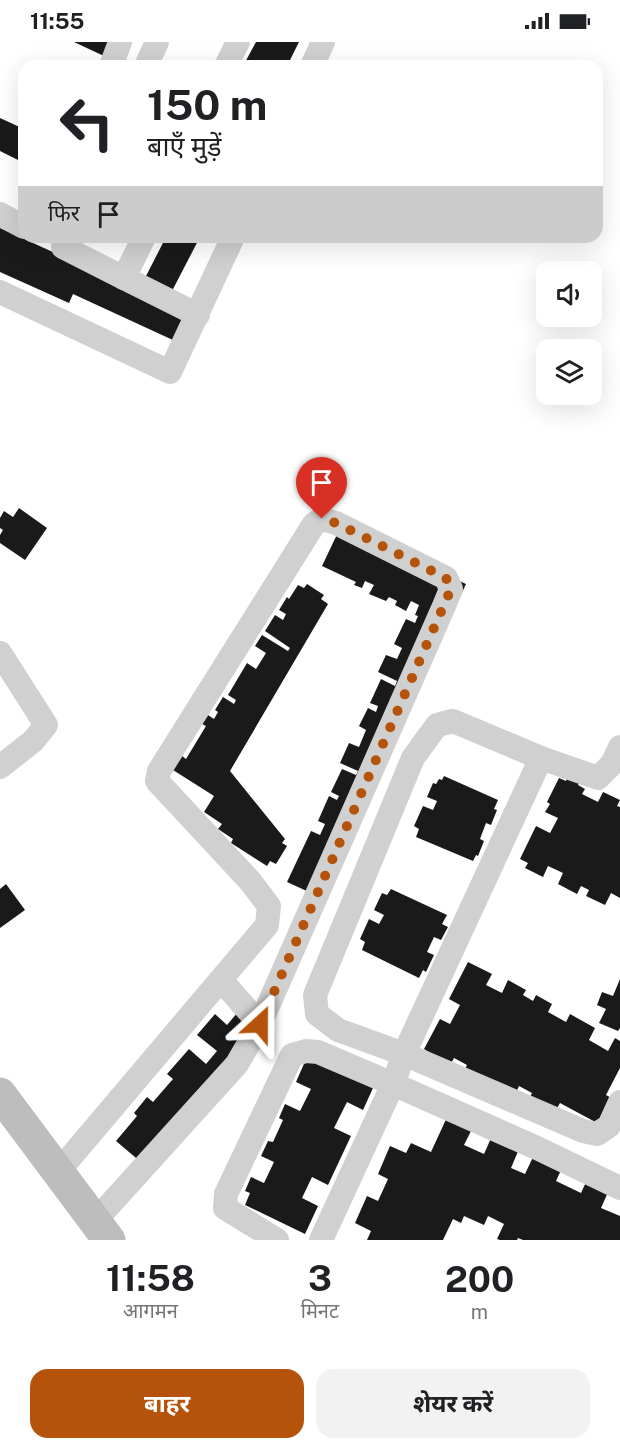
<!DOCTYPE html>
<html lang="hi">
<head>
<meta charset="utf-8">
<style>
  :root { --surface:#fff; --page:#f2f2f2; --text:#202124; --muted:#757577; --accent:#b45309 }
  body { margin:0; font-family:"Public Sans","Noto Sans Devanagari",sans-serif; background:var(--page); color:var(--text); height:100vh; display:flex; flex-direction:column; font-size:22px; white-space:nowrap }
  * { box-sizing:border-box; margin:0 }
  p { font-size:20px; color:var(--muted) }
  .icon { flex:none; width:33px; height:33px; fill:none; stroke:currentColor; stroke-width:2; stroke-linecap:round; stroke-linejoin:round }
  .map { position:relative; height:1198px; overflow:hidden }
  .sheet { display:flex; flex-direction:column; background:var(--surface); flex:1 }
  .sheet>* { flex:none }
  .hud { position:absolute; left:18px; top:18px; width:585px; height:183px; border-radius:18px; box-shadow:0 6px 24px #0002; background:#fff; color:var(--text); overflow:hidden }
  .fabs { position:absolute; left:536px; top:219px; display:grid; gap:12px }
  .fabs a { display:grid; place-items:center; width:66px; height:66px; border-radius:12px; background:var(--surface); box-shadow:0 6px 24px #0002; font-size:30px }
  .pin { position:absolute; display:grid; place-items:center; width:51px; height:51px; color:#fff; margin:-62px -26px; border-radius:50% 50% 50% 0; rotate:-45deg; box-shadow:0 0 6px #0007 }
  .pin .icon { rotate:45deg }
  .me { position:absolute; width:66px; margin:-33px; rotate:24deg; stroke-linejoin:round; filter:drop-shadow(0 0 4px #0008) }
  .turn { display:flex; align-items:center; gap:21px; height:126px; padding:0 30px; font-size:27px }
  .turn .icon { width:78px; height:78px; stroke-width:2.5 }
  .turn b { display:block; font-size:42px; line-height:51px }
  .then { display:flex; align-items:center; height:57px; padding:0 30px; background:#0003; gap:12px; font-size:22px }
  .eta { display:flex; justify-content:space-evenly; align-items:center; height:102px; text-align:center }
  .eta b { font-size:36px; font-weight:700; line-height:42px }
  .cta { display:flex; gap:12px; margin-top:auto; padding:12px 30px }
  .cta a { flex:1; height:69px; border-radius:18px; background:var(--accent); color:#fff; font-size:24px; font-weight:700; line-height:69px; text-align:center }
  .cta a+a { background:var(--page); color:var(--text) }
  .status { display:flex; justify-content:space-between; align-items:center; height:42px; padding:0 30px; background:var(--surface); direction:ltr }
  .status svg { height:16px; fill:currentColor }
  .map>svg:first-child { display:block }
  .building { fill:#1a1a1a }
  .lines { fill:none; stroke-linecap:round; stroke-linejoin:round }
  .minor { stroke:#d0d0d0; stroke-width:24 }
  .secondary { stroke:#bdbdbd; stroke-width:33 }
  .route { stroke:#b45309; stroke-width:10; stroke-dasharray:0 18 }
</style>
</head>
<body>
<div class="status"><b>11:55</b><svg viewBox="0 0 49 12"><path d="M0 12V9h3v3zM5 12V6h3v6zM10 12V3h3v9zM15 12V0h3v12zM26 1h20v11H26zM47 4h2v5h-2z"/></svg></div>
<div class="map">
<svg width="620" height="1198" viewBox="0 0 620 1198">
  <rect width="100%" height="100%" fill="#fff"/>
  <!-- building -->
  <g class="building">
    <path d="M74,0H113L106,15Z"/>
    <path d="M256,0H299L287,24H243Z"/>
    <path d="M0,76L24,87V121L0,109Z"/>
    <path d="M0,186L187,271L175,299L73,252L69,261L0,230Z"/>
    <path d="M166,195H200L172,249L145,236Z"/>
    <path d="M19,466L47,486L25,518L0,501V493L3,488L0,486V476L4,469L13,475Z"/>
    <path d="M341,484L466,542L322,856L287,840L311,789L320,793L325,782L318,779L329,754L337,758L339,754L331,750L342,727L356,733L358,729L340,721L349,701L359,705L366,688L359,684L368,666L376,670L378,664L370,661L381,637L395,644L397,639L378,630L386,613L397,617L402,606L394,602L406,577L415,581L418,574L415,573L419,563L411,559L406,569L395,563L397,559L389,555L386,559L369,552L374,543L365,539L362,546L354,543L356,540L322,524Z"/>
    <path d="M307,542L324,553L321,557L328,562L230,729L285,797L282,801L287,804L276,822L270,819L267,824L231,801L233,797L218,787L222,782L204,770L214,754L173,728L182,714L186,717L206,684L202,682L208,673L214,677L218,670L215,668L223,655L234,662L236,658L228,653L247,621L256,627L266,611L255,604L262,593L288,609L290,606L265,589L275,573L283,578L286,572L279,568L287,555L289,557L298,543L304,546Z"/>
    <path d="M568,733L580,739L578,743L585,747L582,752L598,760L603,750L620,758L617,764L620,765V856L611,851L605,863L586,854L589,848L581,844L577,852L558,842L563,831L548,824L543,835L525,826L528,821L520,817L536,784L550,791L558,776L545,770L550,762L547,760L559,736L566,739Z"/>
    <path d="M444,734L498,758L494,767L497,768L491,783L486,781L480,797L484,799L478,814L476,813L473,819L416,795L419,787L414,784L423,764L433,768L437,759L427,755L433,741L436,742L439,737L442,738Z"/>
    <path d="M6,842L25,868L0,886V847Z"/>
    <path d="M391,847L447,873L442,882L448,885L441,898L434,895L427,910L434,913L426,930L423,928L419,936L362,908L365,900L360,897L369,877L379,882L384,873L374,868L382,851L387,853Z"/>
    <path d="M468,920L492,932L486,943L502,951L508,938L526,948L523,953L533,959L536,953L552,962L548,970L566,980L570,972L595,986L589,998L608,1009L615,996L620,999V1026L606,1053L613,1057L599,1082L560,1061L556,1068L527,1061L532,1051L519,1044L513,1057L462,1033L467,1023L454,1016L447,1029L430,1011L424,1007L440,977L450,982L460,963L449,957Z"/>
    <path d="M620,937V986L618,989L599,981L606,967L597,963L602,950L613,954Z"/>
    <path d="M243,964L269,971L142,1121L116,1099L137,1074L134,1071L147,1055L153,1060L173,1037L167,1032L189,1007L206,1022L217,1009L197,993L215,972L227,983Z"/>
    <path d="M307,1015L373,1046L363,1068L347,1060L334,1086L351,1094L328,1143L312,1135L302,1156L318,1164L305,1192L245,1163L250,1151L245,1149L251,1135L264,1141L274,1120L261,1114L268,1099L273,1100L283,1078L279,1076L285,1062L300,1069L311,1047L296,1040Z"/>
    <path d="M448,1073L473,1085L464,1103L484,1112L492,1094L519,1107L511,1126L525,1132L534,1113L562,1126L556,1139L581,1151L587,1138L609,1148L601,1166L620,1174V1198H523L518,1196L517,1198H500L497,1197L504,1182L488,1174L484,1183L464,1174L461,1181L453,1177L443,1198H367L371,1189L355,1181L367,1154L378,1159L388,1137L378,1132L390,1104L406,1111L411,1101L431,1110Z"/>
  </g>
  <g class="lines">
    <!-- minor -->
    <g class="minor">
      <path d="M111,24L120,0"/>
      <path d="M146,24L157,0"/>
      <path d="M226,24L238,0"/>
      <path d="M312,24L323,0"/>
      <path d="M0,172L24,185"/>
      <path d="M144,195L124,236L198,273"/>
      <path d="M63,205L124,236"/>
      <path d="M0,250L170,330L233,195"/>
      <path d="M0,611L46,683L33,699L0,725"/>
      <path d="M453,679L541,716L404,1012L338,988L317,972L315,953L413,716L437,683Z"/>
      <path d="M541,716L598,736L612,722L620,705"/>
      <path d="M221,938L260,982"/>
      <path d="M58,1130L267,883L269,864L250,839L157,739L159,729L314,482L322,477L336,481L446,536L451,547L444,564L260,982L237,1022L95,1179"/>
      <path d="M277,1198L225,1166L226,1152L292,1013L306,1009L318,1010L393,1042L404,1012L583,1089L597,1092L609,1084L620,1060"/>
      <path d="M321,1198L393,1042L537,1106L620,1146"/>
    </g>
    <!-- secondary -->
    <path class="secondary" d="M0,1052L109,1198"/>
  </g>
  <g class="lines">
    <!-- route -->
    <path class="route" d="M260,982L451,547L446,536L336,481L322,477"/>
  </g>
</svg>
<div class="fabs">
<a><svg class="icon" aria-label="sound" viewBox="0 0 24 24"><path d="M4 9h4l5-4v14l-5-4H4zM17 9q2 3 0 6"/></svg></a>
<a><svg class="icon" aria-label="layers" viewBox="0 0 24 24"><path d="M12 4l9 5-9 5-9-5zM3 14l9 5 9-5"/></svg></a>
</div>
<div class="pin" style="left:322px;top:477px;background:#d93025"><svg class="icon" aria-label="arrive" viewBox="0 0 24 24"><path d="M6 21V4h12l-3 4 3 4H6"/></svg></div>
<svg class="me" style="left:260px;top:982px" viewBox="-20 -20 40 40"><path d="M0-17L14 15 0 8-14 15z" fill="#b45309" stroke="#fff" stroke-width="4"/></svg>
<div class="hud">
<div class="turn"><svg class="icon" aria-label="left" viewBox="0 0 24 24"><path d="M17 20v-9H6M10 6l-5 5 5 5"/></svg><div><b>150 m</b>बाएँ मुड़ें</div></div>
<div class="then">फिर<svg class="icon" aria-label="arrive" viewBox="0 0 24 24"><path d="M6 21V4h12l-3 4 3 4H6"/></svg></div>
</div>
</div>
<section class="sheet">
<div class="eta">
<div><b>11:58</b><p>आगमन</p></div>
<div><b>3</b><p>मिनट</p></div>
<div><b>200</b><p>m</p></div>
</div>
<div class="cta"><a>बाहर</a><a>शेयर करें</a></div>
</section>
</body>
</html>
